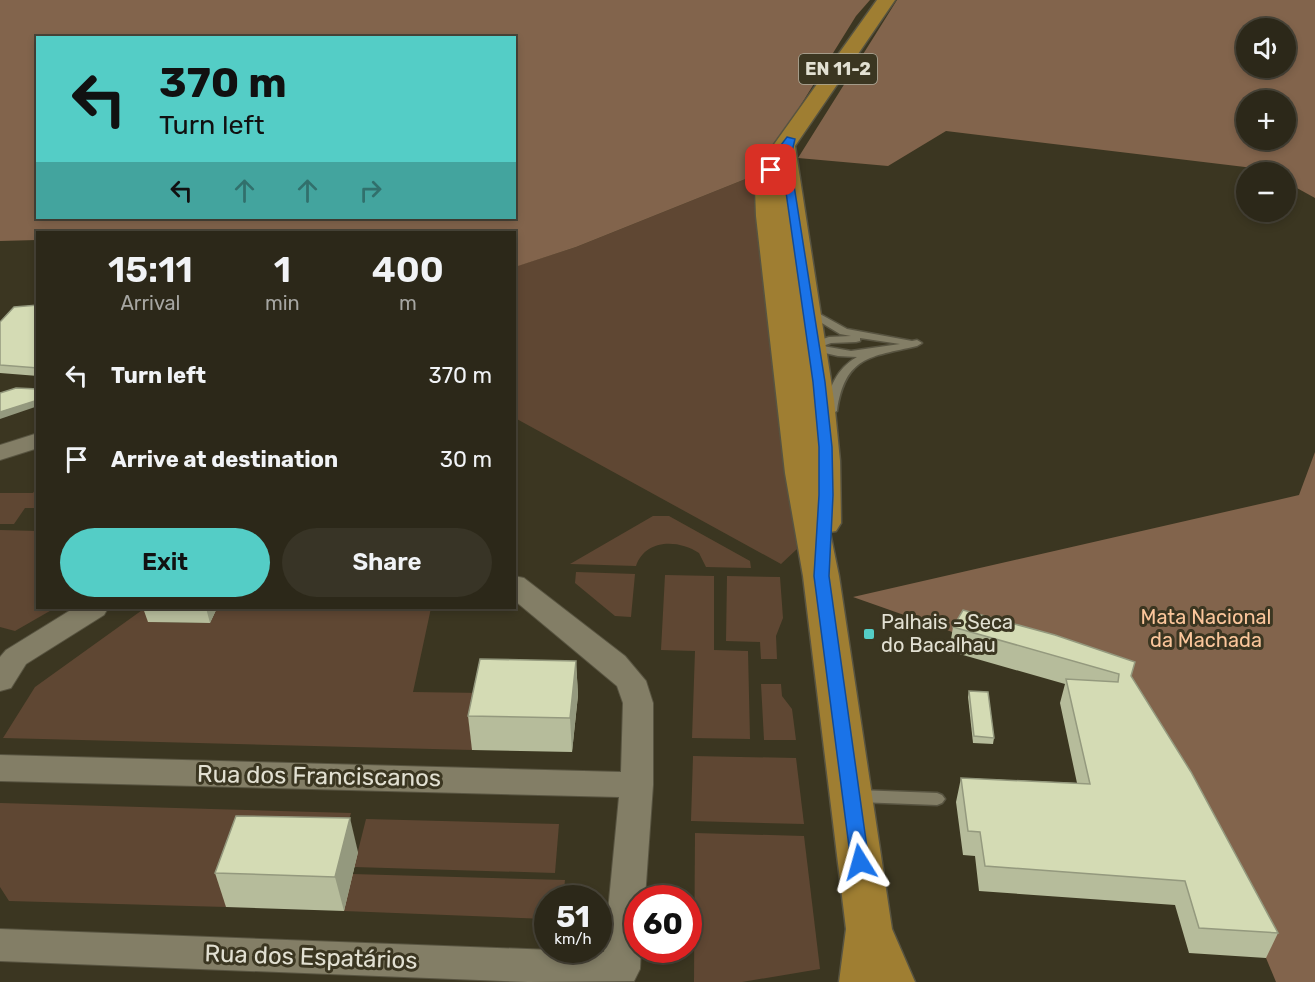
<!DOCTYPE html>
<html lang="en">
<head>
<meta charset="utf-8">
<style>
  :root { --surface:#2c2819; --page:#383426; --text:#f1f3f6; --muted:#a6a6a2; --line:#484438; --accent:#54cdc6 }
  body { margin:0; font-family:Rubik,sans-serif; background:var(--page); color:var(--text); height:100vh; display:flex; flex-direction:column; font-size:22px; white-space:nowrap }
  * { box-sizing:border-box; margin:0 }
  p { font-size:20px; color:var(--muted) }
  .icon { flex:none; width:33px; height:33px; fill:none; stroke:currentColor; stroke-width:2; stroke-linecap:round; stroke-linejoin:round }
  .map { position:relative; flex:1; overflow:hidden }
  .drawer { position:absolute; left:36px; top:231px; width:480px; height:378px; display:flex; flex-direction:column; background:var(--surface); border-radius:0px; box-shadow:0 3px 9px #0003,0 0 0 2px var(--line) }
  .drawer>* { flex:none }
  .top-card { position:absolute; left:36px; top:36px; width:480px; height:183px; border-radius:0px; box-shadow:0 3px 9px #0003,0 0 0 2px var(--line); background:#54cdc6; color:#111; overflow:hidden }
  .controls { position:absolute; left:1236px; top:18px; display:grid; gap:12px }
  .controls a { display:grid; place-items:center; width:60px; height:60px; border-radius:50%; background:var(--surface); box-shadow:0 3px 9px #0003,0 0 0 2px var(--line); font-size:30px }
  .speed { position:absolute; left:534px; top:885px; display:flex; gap:12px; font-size:30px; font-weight:700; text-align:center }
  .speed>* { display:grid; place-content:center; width:78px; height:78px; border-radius:50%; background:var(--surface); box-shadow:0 3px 9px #0003,0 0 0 2px var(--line); line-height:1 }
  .speed small { font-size:15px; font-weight:400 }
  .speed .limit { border:9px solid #d22; background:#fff; color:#111 }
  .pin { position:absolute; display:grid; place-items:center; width:51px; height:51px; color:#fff; margin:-26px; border-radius:12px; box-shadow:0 3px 9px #0006 }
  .me { position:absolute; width:66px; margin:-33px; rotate:352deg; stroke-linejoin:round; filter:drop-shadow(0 0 4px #0008) }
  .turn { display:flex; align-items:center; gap:21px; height:126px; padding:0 24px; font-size:27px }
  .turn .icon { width:78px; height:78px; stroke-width:2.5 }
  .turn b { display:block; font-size:42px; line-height:51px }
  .lanes { display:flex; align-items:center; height:57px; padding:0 24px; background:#0003; justify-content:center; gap:30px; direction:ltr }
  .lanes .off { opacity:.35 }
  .eta { display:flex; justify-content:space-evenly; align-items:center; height:102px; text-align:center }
  .eta b { font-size:36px; font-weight:600; line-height:42px }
  .button { display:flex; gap:12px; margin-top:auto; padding:12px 24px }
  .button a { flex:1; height:69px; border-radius:36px; background:var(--accent); color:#111; font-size:24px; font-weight:600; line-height:69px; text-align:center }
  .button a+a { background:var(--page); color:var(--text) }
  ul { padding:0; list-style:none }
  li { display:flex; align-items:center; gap:18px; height:84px; padding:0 24px }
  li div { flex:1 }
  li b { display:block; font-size:22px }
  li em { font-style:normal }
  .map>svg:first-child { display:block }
  .green { fill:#5f4733 }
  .forest { fill:#82644c; fill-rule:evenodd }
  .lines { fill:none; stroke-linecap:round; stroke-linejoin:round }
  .service-casing { stroke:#585441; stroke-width:3 }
  .minor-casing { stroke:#585441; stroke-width:2 }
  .primary-casing { stroke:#585441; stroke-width:3 }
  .service { fill:#837e66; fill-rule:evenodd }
  .minor { fill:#837e66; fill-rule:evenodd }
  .primary { fill:#9f7e32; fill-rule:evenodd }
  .wall { fill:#b6bc9b }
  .shaded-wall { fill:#94997e }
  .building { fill:#d4dbb4; stroke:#94997e; stroke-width:1.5 }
  .route { fill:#1a73e8; stroke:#114b97; stroke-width:1.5 }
  .poi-dot { fill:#54cdc6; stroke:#3b3621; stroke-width:2 }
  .labels { text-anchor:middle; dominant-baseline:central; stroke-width:6; stroke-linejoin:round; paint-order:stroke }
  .shield { fill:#3b3621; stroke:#b0ad9d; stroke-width:1.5 }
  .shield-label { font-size:18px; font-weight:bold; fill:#e2e0d2 }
  .park-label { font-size:20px; fill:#fbc69b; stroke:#3b3621 }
  .poi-label { font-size:20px; fill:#e2e0d2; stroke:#3b3621; text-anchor:start }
  .near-street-label { font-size:24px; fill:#e2e0d2; stroke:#3b3621 }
</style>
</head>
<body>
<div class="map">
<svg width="1315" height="982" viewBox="0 0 1315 982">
  <rect width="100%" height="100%" fill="#3b3621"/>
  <!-- green -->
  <g class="green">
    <path d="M758,174L797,549L781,564L515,418L514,267L576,247Z"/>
    <path d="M37,487V508H25L14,524H0V493H33Z"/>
    <path d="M653,516H669L750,561L751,568L706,567L699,553C678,539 645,539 636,566L570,564Z"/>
    <path d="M0,530L37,531L38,608H55L15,631L0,627Z"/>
    <path d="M576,572L635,574L631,617L615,616L575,583Z"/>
    <path d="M665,575L714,576V650L748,651L750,739L692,738L695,651L661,650Z"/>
    <path d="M727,576L780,577L783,618L776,636L777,659H761L760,642L726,641Z"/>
    <path d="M145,608L149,622L210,623L217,608H431L413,692L484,693L472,750L3,738L35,687Z"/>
    <path d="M761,684H781L782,696L792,709L796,740H764Z"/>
    <path d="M693,756L796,758L804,824L691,821Z"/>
    <path d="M0,803L351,813L339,852L246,851L226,907L9,901L0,887Z"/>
    <path d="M366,819L559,824L555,873L354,867Z"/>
    <path d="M695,833L804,836L820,969L742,982H694Z"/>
    <path d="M352,874L565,880L563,898H548L547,919L344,911Z"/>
  </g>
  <!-- forest -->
  <g class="forest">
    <path d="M0,0H870L856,16L758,174L576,247L515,267L514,232H38L37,240L0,241ZM38,38H514V218H38Z"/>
    <path d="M897,0H1315V198L1286,182V172L946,131L888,166L798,158ZM1246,28H1286V68H1246ZM1246,100H1286V140H1246Z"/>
    <path d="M1315,452V982H1276L1266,958L1111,681L958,634L853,597L1299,495Z"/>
  </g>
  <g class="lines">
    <defs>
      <g id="service">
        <path d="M811,309L847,329L912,341L917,340L922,343L917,346C870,357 845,356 837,411L831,414L827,413L825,411C829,388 836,369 857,357L838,356L808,349L807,347L808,344L829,337L851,336L840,334L807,314V310ZM860,338L900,344L851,351L823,346L831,343L856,342L860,341Z"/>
        <path d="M858,790L937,793L942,795L945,799L942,803L937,805L858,802L853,800L850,796L853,792Z"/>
      </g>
      <g id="minor">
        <path d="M38,433V448L0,460V445Z"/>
        <path d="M514,576L524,578L625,656L646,681L653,703V785L645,898H638V950H641L640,969L634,981L528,982L0,961V929L604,952L619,797L0,781V755L621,772L623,703L617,686L514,600Z"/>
        <path d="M74,608H108L104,615L26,664L11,688L0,691V657L6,650Z"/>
      </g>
      <path id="primary" d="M877,0H895L795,146L834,400L840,461L841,523L836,531L830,532L839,576L892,929L915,982H839L846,929L803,576L785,473L756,216L755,189L765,157Z"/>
    </defs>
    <!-- service casing -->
    <use href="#service" class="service-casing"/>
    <!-- minor casing -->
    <use href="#minor" class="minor-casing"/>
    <!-- primary casing -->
    <use href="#primary" class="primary-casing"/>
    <!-- service -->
    <use href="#service" class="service"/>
    <!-- minor -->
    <use href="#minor" class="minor"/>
    <!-- primary -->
    <use href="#primary" class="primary"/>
  </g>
  <!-- wall -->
  <g class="wall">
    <path d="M38,305V376L0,373V322Z"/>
    <path d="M143,608H217L210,623L148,622Z"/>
    <path d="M953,627L1131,676L1278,933L1266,958L1189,953L1175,905L979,891L975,856L963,855L956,802L961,778L1077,783L1060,703L1065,684L949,651Z"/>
    <path d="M576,661L578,695L572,752L472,750L468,716Z"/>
    <path d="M969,691L994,738L993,744L973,743L968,697Z"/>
    <path d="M358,852L344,911L226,907L215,873Z"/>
  </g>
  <!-- shaded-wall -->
  <g class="shaded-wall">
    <path d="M38,400V406L0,419V412Z"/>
    <path d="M206,608H217L210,623Z"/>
    <path d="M576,661L578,695L572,752L570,718Z"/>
    <path d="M350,818L358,852L344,911L335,877Z"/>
  </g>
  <!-- building -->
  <g class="building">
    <path d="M38,305V368L0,365V322L14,307Z"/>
    <path d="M16,388L38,389V400L0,412V393Z"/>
    <path d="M963,610L1055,635L1135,662L1131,676L1191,772L1278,933L1199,928L1185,881L985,866L980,832L968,831L961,778L1090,784L1066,679L1118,682L1119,674L953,627Z"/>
    <path d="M480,659L576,661L570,718L468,716Z"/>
    <path d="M969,691L988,692L994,738L974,736Z"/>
    <path d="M236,816L350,818L335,877L215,873Z"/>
  </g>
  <!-- route -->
  <path class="route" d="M787,137L795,139L790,160L825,382L832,447L833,495L829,576L869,862L866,868L860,870L853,868L851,862L814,576L819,495V447L813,382L781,157L774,172L766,170L772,157Z"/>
  <!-- markers -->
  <rect class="poi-dot" x="863" y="628" width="12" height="12" rx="3"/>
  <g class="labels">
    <!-- shield labels -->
    <rect class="shield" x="799" y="54" width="78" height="30" rx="4.5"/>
    <g class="shield-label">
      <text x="838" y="69">EN 11-2</text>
    </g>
    <!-- park labels -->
    <g class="park-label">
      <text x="1206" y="617">Mata Nacional<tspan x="1206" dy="23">da Machada</tspan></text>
    </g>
    <!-- poi labels -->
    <g class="poi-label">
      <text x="881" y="622">Palhais - Seca<tspan x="881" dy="23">do Bacalhau</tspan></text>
    </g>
    <!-- near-street labels -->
    <g class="near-street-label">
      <text transform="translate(319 776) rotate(1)">Rua dos Franciscanos</text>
      <text transform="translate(311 957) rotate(2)">Rua dos Espatários</text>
    </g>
  </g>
</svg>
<div class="controls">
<a><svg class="icon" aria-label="sound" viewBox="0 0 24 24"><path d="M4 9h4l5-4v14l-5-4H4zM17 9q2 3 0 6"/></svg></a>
<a>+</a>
<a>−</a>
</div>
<div class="speed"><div>51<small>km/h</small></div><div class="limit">60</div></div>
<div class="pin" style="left:771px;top:170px;background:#d93025"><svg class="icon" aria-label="arrive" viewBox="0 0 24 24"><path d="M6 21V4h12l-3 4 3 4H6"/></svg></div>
<svg class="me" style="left:860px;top:862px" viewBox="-20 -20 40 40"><path d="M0-17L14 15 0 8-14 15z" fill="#1a73e8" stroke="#fff" stroke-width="4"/></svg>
<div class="top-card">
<div class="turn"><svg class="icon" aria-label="left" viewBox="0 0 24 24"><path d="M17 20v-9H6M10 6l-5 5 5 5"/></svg><div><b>370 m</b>Turn left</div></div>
<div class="lanes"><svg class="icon" aria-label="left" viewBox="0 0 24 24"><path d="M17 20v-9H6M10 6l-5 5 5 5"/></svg><svg class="icon off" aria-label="ahead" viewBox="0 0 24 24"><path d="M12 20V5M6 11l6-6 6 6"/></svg><svg class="icon off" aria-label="ahead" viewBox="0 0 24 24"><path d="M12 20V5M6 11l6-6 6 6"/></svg><svg class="icon off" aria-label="right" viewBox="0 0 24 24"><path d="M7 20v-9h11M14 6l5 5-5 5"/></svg></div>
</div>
<section class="drawer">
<div class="eta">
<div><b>15:11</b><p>Arrival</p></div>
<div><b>1</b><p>min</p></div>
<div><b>400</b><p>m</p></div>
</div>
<ul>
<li><svg class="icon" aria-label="left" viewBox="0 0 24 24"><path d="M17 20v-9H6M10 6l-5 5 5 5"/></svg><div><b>Turn left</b></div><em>370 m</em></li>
<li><svg class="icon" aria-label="arrive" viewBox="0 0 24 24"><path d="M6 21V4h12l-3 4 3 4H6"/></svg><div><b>Arrive at destination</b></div><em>30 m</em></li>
</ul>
<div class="button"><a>Exit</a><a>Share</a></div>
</section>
</div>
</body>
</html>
